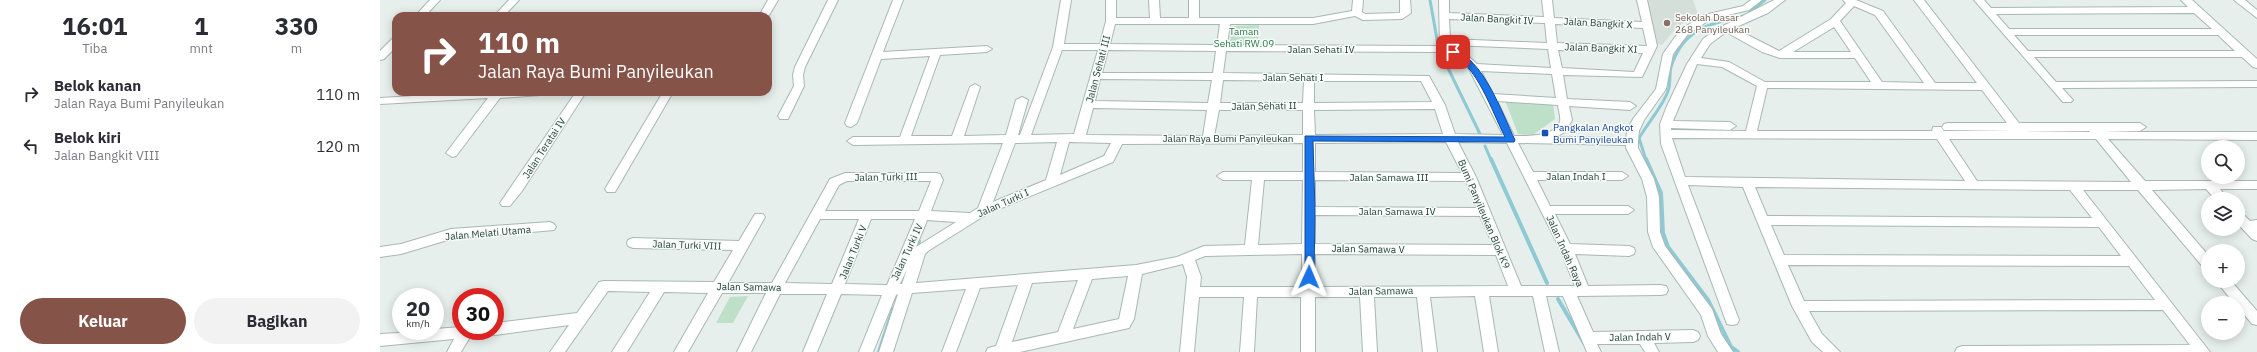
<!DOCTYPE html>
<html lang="id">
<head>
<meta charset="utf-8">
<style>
  :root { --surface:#fff; --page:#f2f2f3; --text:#2b2b33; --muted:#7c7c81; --accent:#855347 }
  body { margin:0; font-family:"IBM Plex Sans",sans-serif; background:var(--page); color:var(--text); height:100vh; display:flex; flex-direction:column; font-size:15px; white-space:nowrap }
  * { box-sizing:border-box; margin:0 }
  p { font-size:13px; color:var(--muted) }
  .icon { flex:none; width:22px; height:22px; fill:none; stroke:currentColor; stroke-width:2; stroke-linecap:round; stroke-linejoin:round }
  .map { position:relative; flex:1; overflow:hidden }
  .details { display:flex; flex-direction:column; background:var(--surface); width:380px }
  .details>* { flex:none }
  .hud { position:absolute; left:12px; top:12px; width:380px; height:84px; border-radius:12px; box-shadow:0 2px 10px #0003; background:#855347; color:#fff; overflow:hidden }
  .tools { position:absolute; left:1821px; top:140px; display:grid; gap:8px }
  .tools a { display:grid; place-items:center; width:44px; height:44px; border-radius:50%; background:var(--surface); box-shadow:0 2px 10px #0003; font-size:20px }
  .speed { position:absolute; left:12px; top:288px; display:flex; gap:8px; font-size:20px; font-weight:700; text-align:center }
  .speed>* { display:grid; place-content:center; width:52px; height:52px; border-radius:50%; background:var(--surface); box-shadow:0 2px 10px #0003; line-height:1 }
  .speed small { font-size:10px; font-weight:400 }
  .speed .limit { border:6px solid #d22; background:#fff; color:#111 }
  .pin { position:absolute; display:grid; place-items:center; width:34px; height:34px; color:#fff; margin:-17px; border-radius:8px; box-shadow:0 2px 6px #0006 }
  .me { position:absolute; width:44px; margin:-22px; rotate:1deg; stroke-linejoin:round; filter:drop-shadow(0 0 3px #0008) }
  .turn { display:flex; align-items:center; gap:14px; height:84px; padding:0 20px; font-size:18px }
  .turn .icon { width:52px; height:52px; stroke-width:2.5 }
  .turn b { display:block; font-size:28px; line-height:34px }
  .eta { display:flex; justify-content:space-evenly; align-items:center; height:68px; text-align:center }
  .eta b { font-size:24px; font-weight:800; line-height:28px }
  .cta { display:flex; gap:8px; margin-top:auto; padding:8px 20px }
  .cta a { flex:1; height:46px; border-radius:24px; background:var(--accent); color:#fff; font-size:16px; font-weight:800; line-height:46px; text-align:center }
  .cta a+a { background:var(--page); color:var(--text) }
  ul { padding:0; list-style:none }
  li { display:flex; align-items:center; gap:12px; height:52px; padding:0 20px }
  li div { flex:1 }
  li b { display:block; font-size:15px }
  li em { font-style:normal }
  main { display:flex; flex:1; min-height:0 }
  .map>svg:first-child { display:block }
  .built { fill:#d4dfda }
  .green { fill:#bfe0c8 }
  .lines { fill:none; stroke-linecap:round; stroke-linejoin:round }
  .stream-far1 { stroke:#8ec9d4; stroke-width:3 }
  .stream { stroke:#8ec9d4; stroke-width:4 }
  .minor-casing { stroke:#a8b8b2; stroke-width:2 }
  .tertiary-casing { stroke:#a8b8b2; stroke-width:2 }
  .secondary-casing { stroke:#a4bbb3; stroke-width:2 }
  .minor { fill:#fff; fill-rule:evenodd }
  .tertiary { fill:#fff; fill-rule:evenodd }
  .secondary { fill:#fff; fill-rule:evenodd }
  .route { fill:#1a73e8; stroke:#114b97 }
  .education-dot { fill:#8d6e63; stroke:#f7fbf9; stroke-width:1.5 }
  .transit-dot { fill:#1a4fb4; stroke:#f7fbf9; stroke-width:1.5 }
  .labels { text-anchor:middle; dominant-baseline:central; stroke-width:3; stroke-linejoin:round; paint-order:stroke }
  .education-label { font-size:10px; fill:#785e54; stroke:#f7fbf9; text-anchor:start }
  .street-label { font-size:10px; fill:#24423a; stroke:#f7fbf9 }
  .park-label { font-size:10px; fill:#2d7a4b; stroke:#f7fbf9 }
  .transit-label { font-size:10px; fill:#164399; stroke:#f7fbf9; text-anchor:start }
</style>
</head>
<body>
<main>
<section class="details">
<div class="eta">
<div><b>16:01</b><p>Tiba</p></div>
<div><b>1</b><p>mnt</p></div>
<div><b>330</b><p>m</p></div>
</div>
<ul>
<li><svg class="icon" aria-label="right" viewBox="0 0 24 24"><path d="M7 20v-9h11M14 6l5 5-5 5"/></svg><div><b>Belok kanan</b><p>Jalan Raya Bumi Panyileukan</p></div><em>110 m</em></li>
<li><svg class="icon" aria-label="left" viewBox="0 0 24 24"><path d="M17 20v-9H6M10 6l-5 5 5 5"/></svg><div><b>Belok kiri</b><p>Jalan Bangkit VIII</p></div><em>120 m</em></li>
</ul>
<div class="cta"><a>Keluar</a><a>Bagikan</a></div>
</section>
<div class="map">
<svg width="1877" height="352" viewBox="0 0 1877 352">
  <rect width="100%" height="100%" fill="#e6efeb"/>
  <!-- built -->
  <path class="built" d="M1264,0H1313L1318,14L1297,27L1282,45L1277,44Z"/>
  <!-- green -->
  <g class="green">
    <path d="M879,25L878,47L849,48L852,26Z"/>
    <path d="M1125,100L1173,103L1175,119L1153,135L1138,134Z"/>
    <path d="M368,296L353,323H336L350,297Z"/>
  </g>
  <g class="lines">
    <!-- stream-far1 -->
    <g class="stream-far1">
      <path d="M1050,0L1058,45"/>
      <path d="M1369,13L1385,0"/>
      <path d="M1066,64L1100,134"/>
      <path d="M1105,146L1111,160"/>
      <path d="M1266,160L1259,138C1267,124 1283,106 1288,91C1291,84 1289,74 1291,67C1303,28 1330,24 1364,16"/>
    </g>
    <!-- stream -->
    <g class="stream">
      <path d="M1111,159L1167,283"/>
      <path d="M1266,159L1281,193L1283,233L1288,247L1328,300L1351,347L1358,352"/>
      <path d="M536,249L539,241"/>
      <path d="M520,288L526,271"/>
      <path d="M1178,299L1204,343"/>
      <path d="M499,352L513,309"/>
    </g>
    <defs>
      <g id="minor">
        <path d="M129,0H139L124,16H114Z"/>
        <path d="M388,0H398L388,17L379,16Z"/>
        <path d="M448,0H458L425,67L423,75L424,86L408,119H400L398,116L414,86L413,75L415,67Z"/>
        <path d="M513,0H523L503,52L607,46L612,49L607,52L560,55L531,136H572L590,87L595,84L600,87L584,136L626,135L636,100L642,97L648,100L638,135H640L673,47L681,0H691L684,44H720L726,21V0H736V18H770L769,0H779L780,18H809V0H819V18H933L972,11L973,0H983L982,12L985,14L1020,13V0H1030L1031,13L1022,19L983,20L975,16L933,24H850L847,45L1060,46L1059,0H1069V13L1164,17L1162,0H1172L1174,18L1262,22L1257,0H1267L1277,46L1262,77L1183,75L1187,99L1250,102L1256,106L1250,110L1189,106L1192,120L1185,132L1176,137L1243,138L1249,142L1247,145L1138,143L1153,172H1242L1248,176L1242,180H1157L1170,206H1248L1254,210L1248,214H1175L1190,244L1249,246L1254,248L1255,251L1254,254L1249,256L1195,254L1208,286L1281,285L1286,286L1288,290L1286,294L1281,295L1197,296L1213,332L1313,330L1318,332L1320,336L1318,340L1313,342L1274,343L1279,352H1265L1260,344H1217L1221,352H1207L1183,296H1166L1179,352H1165L1153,296H1109L1118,352H1104L1095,296L1050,297L1057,352H1043L1037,297H994L997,352H983L980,297H935V352H921V297H877L874,352H860L864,297H819L814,352H800L807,277L803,264L762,274L754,319L749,328L640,352H606L608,348L616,346L638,285L600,288L576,352H562L586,289L532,293L513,352H499L518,294L516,295L493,352H479L502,295L461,294L437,352H423L447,294H400L371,352H357L386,293H342L308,352H294L328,293L284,292L247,352H232L270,292L228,291L185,352H170L189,325L115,335L110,333L109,331H115V323L197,313L219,282L224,281L334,282L353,250L253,248L248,246L247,243L248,240L253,238L359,241L375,214H383L385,217L348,283H392L450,179L465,173H556L560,174L563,180L551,211L590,213L598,208L623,143L473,145L467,141L473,137H520L550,56L501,59L477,123L471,127L467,126L465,123ZM1069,19L1165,23L1167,43L1070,39ZM735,24H840L837,45L730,44ZM1175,24L1263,28L1267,46L1177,43ZM1070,45L1168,49L1171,68L1097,64L1085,53L1070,47ZM682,50H718L694,134L651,135ZM728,50L836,51L833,73H722ZM1178,50L1263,53L1254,72L1182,68ZM846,51L1064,52L1077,57L1089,69L1123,135L1075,134L1065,105L1049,76L843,73ZM1101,71L1172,74L1176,98L1113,94ZM720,79L832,80L828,103L715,101ZM843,80L924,81L923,103H840ZM934,81H1041L1052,102L934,103ZM1117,101L1178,105C1178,109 1181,116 1180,121C1176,137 1147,136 1134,136ZM713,108L827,110L823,136L706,135ZM1055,109L1063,134L935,135L934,110ZM839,110H923V135L834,136ZM677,142L666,180L613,202L635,143ZM689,142L731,143L724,156L680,175ZM1066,142L1082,173L935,172V143ZM1078,142L1127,143L1180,249L1195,286H1141L1096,177ZM923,143V172H843L837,176L843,180H872L865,245L824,246L797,257L756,265L536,283L545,254L548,251L607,214L733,162L742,144ZM884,180H923L922,244L878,245ZM935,180L1086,181L1097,208L935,207ZM467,181H551L539,211H445L459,185ZM935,215L1100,216L1113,245L935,244ZM440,219H479L452,284L405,283ZM491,219H535L507,285L465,284ZM547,220L576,222L536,247L546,223ZM922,254V287H820L821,277L815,260L825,256ZM935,254L1116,255L1128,286L935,287ZM527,269L522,284H520ZM748,276L739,319L693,329L712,279ZM698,280L678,332L632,342L652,283Z"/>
        <path d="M1394,0H1405L1388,13L1354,28L1399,51L1451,19L1466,3L1463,0H1476L1503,11L1555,83H1597L1534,0H1544L1639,123H1760L1766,127L1760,131L1722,132H1877V140L1728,139L1765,181H1877V189H1840L1848,199H1835L1826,189L1772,190L1828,255V269L1823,267L1758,190H1703L1830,352H1575L1577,348L1582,346L1810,345L1783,310L1429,311L1442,334L1460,352H1443L1432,342L1412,306L1363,187L1308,185L1359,320L1357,324L1352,325L1347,324L1281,144L1280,124L1287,106L1307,64L1323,39L1337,29ZM1474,6L1495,15L1544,83L1502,82L1460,21ZM1454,27L1471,52H1413ZM1346,32L1382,52L1400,58H1475L1491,82H1385L1349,62L1321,58L1330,44ZM1317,64L1342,67L1377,86L1366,131L1291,130V128L1350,130L1356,126L1350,122L1293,121ZM1387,88L1602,90L1627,123H1568L1564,124L1562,127L1564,130L1633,131H1564L1561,127H1553L1552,131H1377ZM1643,131H1709L1710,132ZM1292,138L1557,139L1585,181L1305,177ZM1569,139H1716L1751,182L1597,181ZM1375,187L1690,190L1712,218L1387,216ZM1391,225L1719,227L1741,256L1404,255ZM1408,265L1749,266L1775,300L1424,301Z"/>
        <path d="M1594,0H1604L1611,8L1808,7L1801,0H1812L1877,59V68L1873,67L1862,57H1654L1676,82L1877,81V87L1682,88L1693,100L1691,102H1683ZM1814,13L1832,29H1629L1616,14ZM1634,35H1838L1855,51H1648Z"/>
        <path d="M1854,0H1865L1877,10V18Z"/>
        <path d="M99,92H165L160,95L120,98L76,156L72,157L66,153L108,98L0,104V98Z"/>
        <path d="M196,92H206L142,191L130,206H122L120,203Z"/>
        <path d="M283,92H293L235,192H227L225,189Z"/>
        <path d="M1858,212L1862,213L1870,221L1877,220V241L1872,239L1858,224Z"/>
        <path d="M170,222L174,224L176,227L174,230L71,239L21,254L0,257V247L21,244L71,229Z"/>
        <path d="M1836,281H1851L1877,311V325L1872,324L1858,307V303H1854Z"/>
        <path d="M81,327V331H105L103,335L90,337L81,352H67L74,339L0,346V334L55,331V329Z"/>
      </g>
      <path id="tertiary" d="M1371,0H1382L1369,10L1331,19L1308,34L1293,54L1286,89L1264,120L1259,131L1258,141V148L1274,179L1279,197L1280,232L1285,246L1332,309L1341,334L1353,352H1338L1328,336L1321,315L1273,247L1268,232L1267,197L1262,179L1246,148V141L1247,131L1253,119L1276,89L1283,54L1300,30L1324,15L1363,6Z"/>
      <g id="secondary">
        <path d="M50,0H60L45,16H35Z"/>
        <path d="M16,38V47L4,59L0,60V51L12,39Z"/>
      </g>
    </defs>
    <!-- minor casing -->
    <use href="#minor" class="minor-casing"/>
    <!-- tertiary casing -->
    <use href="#tertiary" class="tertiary-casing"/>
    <!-- secondary casing -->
    <use href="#secondary" class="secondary-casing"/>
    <!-- minor -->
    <use href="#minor" class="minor"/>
    <!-- tertiary -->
    <use href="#tertiary" class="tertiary"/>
    <!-- secondary -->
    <use href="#secondary" class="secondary"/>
  </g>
  <!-- route -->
  <path class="route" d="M1073,50C1103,58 1122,113 1135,140L1134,142L933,141L935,211L934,277L929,280L925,279V136L1125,137C1112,112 1097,64 1070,54V51Z"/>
  <!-- markers -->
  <circle class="education-dot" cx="1287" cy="23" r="4"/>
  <rect class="transit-dot" x="1161" y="129" width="8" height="8" rx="2"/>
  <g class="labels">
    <!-- education labels -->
    <g class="education-label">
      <text x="1295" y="17">Sekolah Dasar<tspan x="1295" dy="12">268 Panyileukan</tspan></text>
    </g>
    <!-- street labels -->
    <g class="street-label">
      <text transform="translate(1117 19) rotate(3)">Jalan Bangkit IV</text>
      <text transform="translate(1218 23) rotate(3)">Jalan Bangkit X</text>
      <text transform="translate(1221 48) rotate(2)">Jalan Bangkit XI</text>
      <text x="941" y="49">Jalan Sehati IV</text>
      <text transform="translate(718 69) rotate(-75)">Jalan Sehati III</text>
      <text x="913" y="77">Jalan Sehati I</text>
      <text transform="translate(884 106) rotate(-1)">Jalan Sehati II</text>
      <text x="848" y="138">Jalan Raya Bumi Panyileukan</text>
      <text transform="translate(164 148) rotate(-57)">Jalan Teratai IV</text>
      <text x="1196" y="176">Jalan Indah I</text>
      <text transform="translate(506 177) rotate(-1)">Jalan Turki III</text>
      <text x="1009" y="177">Jalan Samawa III</text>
      <text transform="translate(623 203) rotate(-24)">Jalan Turki I</text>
      <text x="1017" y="211">Jalan Samawa IV</text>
      <text transform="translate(1104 214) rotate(67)">Bumi Panyileukan Blok K9</text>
      <text transform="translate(108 233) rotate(-5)">Jalan Melati Utama</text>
      <text transform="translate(307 245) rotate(2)">Jalan Turki VIII</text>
      <text transform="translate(988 249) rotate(1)">Jalan Samawa V</text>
      <text transform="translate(1185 251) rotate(66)">Jalan Indah Raya</text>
      <text transform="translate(473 252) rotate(-68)">Jalan Turki V</text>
      <text transform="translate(527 252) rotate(-65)">Jalan Turki IV</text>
      <text transform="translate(369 287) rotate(1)">Jalan Samawa</text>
      <text transform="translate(1001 291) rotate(-1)">Jalan Samawa</text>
      <text transform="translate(1260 337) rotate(-1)">Jalan Indah V</text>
    </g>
    <!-- park labels -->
    <g class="park-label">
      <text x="864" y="31">Taman<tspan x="864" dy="12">Sehati RW.09</tspan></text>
    </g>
    <!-- transit labels -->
    <g class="transit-label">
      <text x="1173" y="127">Pangkalan Angkot<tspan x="1173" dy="12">Bumi Panyileukan</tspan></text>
    </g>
  </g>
</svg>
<div class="tools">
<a><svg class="icon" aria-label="search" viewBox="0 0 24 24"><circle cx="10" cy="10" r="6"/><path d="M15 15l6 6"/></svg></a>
<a><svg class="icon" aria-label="layers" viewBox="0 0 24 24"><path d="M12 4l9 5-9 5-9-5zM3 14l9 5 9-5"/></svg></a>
<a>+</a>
<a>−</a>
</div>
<div class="speed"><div>20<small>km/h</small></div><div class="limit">30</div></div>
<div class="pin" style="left:1073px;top:52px;background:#d93025"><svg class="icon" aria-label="arrive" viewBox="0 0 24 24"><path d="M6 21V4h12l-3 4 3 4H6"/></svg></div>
<svg class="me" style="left:929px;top:277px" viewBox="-20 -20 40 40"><path d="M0-17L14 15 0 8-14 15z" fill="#1a73e8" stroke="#fff" stroke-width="4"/></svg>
<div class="hud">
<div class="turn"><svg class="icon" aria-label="right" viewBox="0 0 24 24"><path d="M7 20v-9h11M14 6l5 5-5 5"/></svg><div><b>110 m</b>Jalan Raya Bumi Panyileukan</div></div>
</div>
</div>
</main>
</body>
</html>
